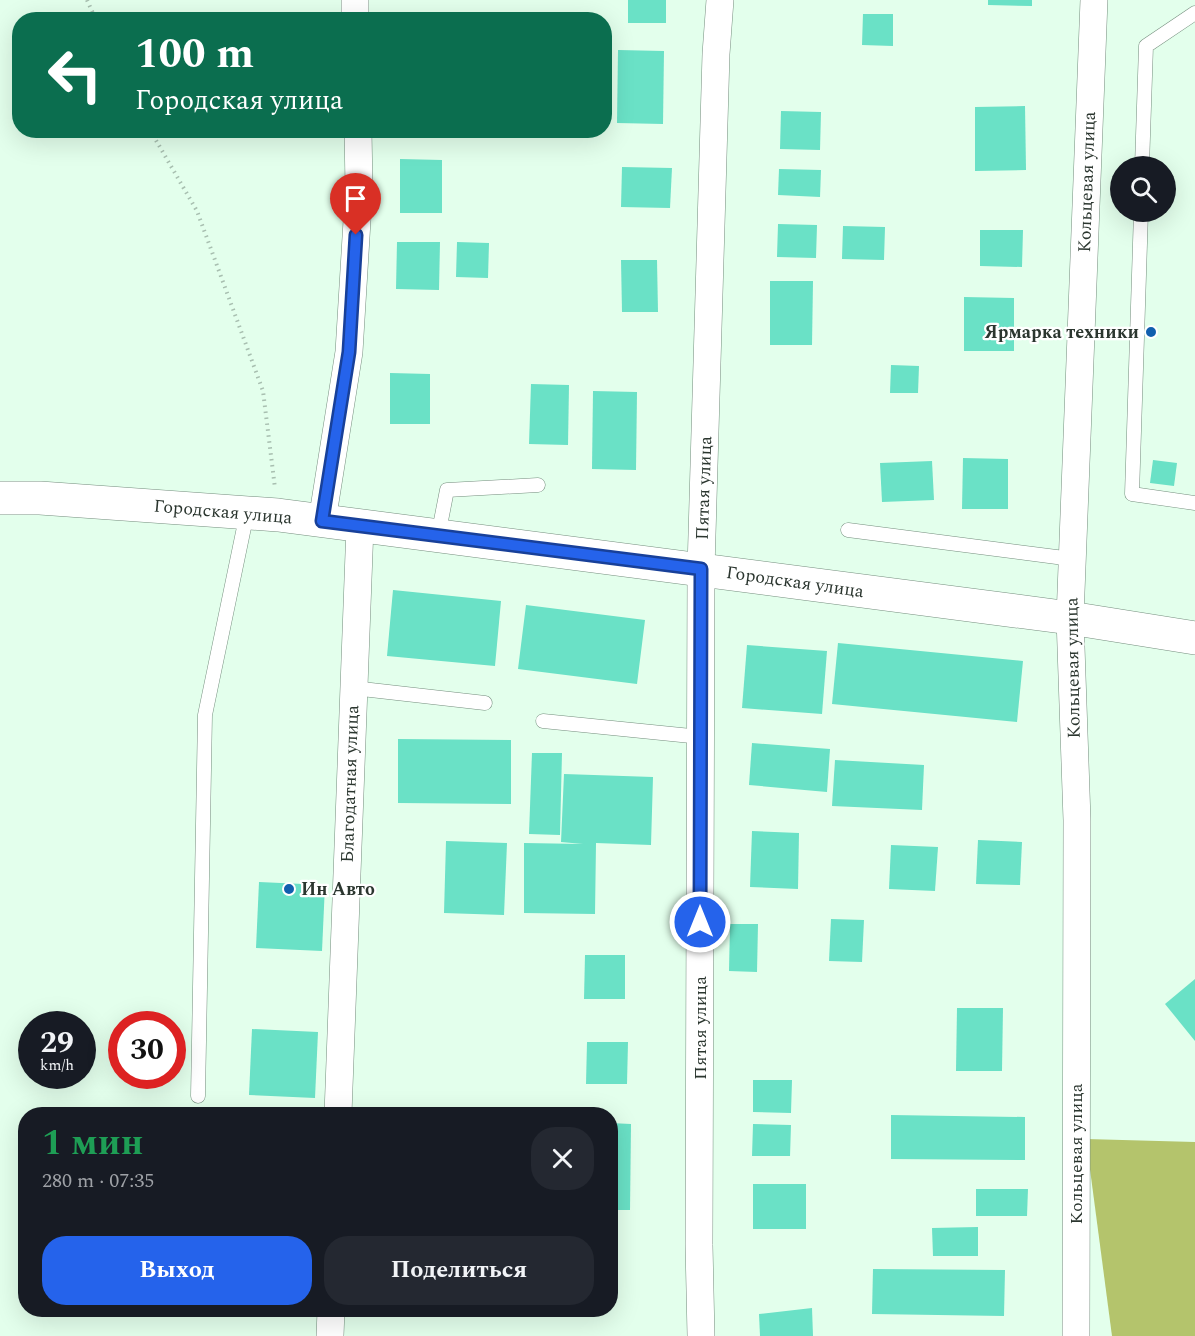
<!DOCTYPE html>
<html lang="ru">
<head>
<meta charset="utf-8">
<style>
  :root { --surface:#171b24; --page:#242831; --text:#f1f3f6; --muted:#9ea1a6; --accent:#2563eb }
  body { margin:0; font-family:Spectral,serif; background:var(--page); color:var(--text); height:100vh; display:flex; flex-direction:column; font-size:22px; white-space:nowrap }
  * { box-sizing:border-box; margin:0 }
  p { font-size:20px; color:var(--muted) }
  .icon { flex:none; width:33px; height:33px; fill:none; stroke:currentColor; stroke-width:2; stroke-linecap:round; stroke-linejoin:round }
  .map { position:relative; flex:1; overflow:hidden }
  .sheet { position:absolute; left:18px; top:1107px; width:600px; height:210px; display:flex; flex-direction:column; background:var(--surface); border-radius:24px; box-shadow:0 6px 24px #0002 }
  .sheet>* { flex:none }
  .guide { position:absolute; left:12px; top:12px; width:600px; height:126px; border-radius:24px; box-shadow:0 6px 24px #0002; background:#0b6e4f; color:#fff; overflow:hidden }
  .tools { position:absolute; left:1110px; top:156px; display:grid; gap:12px }
  .tools a { display:grid; place-items:center; width:66px; height:66px; border-radius:50%; background:var(--surface); box-shadow:0 6px 24px #0002; font-size:30px }
  .speed { position:absolute; left:18px; top:1011px; display:flex; gap:12px; font-size:30px; font-weight:700; text-align:center }
  .speed>* { display:grid; place-content:center; width:78px; height:78px; border-radius:50%; background:var(--surface); box-shadow:0 6px 24px #0002; line-height:1 }
  .speed small { font-size:15px; font-weight:400 }
  .speed .limit { border:9px solid #d22; background:#fff; color:#111 }
  .pin { position:absolute; display:grid; place-items:center; width:51px; height:51px; color:#fff; margin:-62px -26px; border-radius:50% 50% 50% 0; rotate:-45deg; box-shadow:0 0 6px #0007 }
  .pin .icon { rotate:45deg }
  .me { position:absolute; width:66px; margin:-33px; rotate:0deg; stroke-linejoin:round; filter:drop-shadow(0 0 4px #0008) }
  .turn { display:flex; align-items:center; gap:21px; height:126px; padding:0 24px; font-size:27px }
  .turn .icon { width:78px; height:78px; stroke-width:2.5 }
  .turn b { display:block; font-size:42px; line-height:51px }
  .round { display:grid; place-items:center; flex:none; width:63px; height:63px; border-radius:24px; background:var(--page) }
  .headline { display:flex; align-items:center; justify-content:space-between; height:102px; padding:0 24px }
  h1 { font-size:36px; font-weight:700; line-height:45px; color:#1e9e55 }
  .action { display:flex; gap:12px; margin-top:auto; padding:12px 24px }
  .action a { flex:1; height:69px; border-radius:24px; background:var(--accent); color:#fff; font-size:24px; font-weight:700; line-height:69px; text-align:center }
  .action a+a { background:var(--page); color:var(--text) }
  .map>svg:first-child { display:block }
  .forest { fill:#b4c46c }
  .building { fill:#6ae1c6 }
  .lines { fill:none; stroke-linecap:round; stroke-linejoin:round }
  .service-casing { stroke:#758e7e; stroke-width:15 }
  .minor-casing { stroke:#758e7e; stroke-width:28 }
  .tertiary-casing { stroke:#758e7e; stroke-width:34 }
  .path { stroke:#a8bfb0; stroke-width:4; stroke-dasharray:1.5 4.5; stroke-linecap:butt }
  .service { stroke:#fff; stroke-width:14 }
  .minor { stroke:#fff; stroke-width:27 }
  .tertiary { stroke:#fff; stroke-width:33 }
  .route-casing { stroke:#184099; stroke-width:15 }
  .route { stroke:#2563eb; stroke-width:10 }
  .poi-dot { fill:#115fae; stroke:#fff; stroke-width:2 }
  .labels { text-anchor:middle; dominant-baseline:central; stroke-width:4.5; stroke-linejoin:round; paint-order:stroke }
  .street-label { font-size:18px; fill:#2b362f; stroke:#fff }
  .poi-label { font-size:18px; font-weight:bold; fill:#2b362f; stroke:#fff; text-anchor:end }
</style>
</head>
<body>
<div class="map">
<svg width="1195" height="1336" viewBox="0 0 1195 1336">
  <rect width="100%" height="100%" fill="#e3ffec"/>
  <!-- forest -->
  <path class="forest" d="M1086,1139L1195,1142V1336H1112Z"/>
  <!-- building -->
  <g class="building">
    <rect x="628" y="0" width="38" height="23"/>
    <path d="M988,0H1032V6L988,5Z"/>
    <path d="M392,13L427,15V20H392Z"/>
    <path d="M863,14H893V46L862,45Z"/>
    <path d="M618,50L664,51L663,124L617,123Z"/>
    <path d="M1025,106L1026,170L975,171V107Z"/>
    <path d="M781,111L821,112L820,150L780,149Z"/>
    <path d="M400,159L442,160V213H400Z"/>
    <path d="M622,167L672,168L670,208L621,207Z"/>
    <path d="M779,169L821,170L820,197L778,195Z"/>
    <path d="M778,224L817,225L816,258L777,257Z"/>
    <path d="M843,226L885,227L884,260L842,259Z"/>
    <path d="M980,230H1023L1022,267L980,266Z"/>
    <path d="M397,242H440L439,290L396,289Z"/>
    <path d="M457,242L489,243L488,278L456,277Z"/>
    <path d="M621,260H657L658,312H622Z"/>
    <path d="M770,281H813L812,345H770Z"/>
    <path d="M964,297L1014,298V351H964Z"/>
    <path d="M891,365L919,366L918,393H890Z"/>
    <path d="M390,373L430,374V424H390Z"/>
    <path d="M531,384L569,385L568,445L529,444Z"/>
    <path d="M593,391L637,392L636,470L592,469Z"/>
    <path d="M963,458L1008,459V509H962Z"/>
    <path d="M1153,460L1177,463L1174,486L1150,483Z"/>
    <path d="M932,461L934,500L882,502L880,463Z"/>
    <path d="M393,590L501,601L495,666L387,656Z"/>
    <path d="M526,605L645,620L637,684L518,669Z"/>
    <path d="M838,643L1023,661L1017,722L832,704Z"/>
    <path d="M747,645L827,651L822,714L742,708Z"/>
    <path d="M398,739L511,740V804L398,803Z"/>
    <path d="M752,743L830,749L827,792L749,785Z"/>
    <path d="M532,753H562L560,835L529,834Z"/>
    <path d="M835,760L924,765L922,810L832,806Z"/>
    <path d="M564,774L653,777L651,845L596,843L595,914L524,913V843L583,844L561,842Z"/>
    <path d="M752,831L799,833L798,889L750,887Z"/>
    <path d="M978,840L1022,842L1020,885L976,884Z"/>
    <path d="M446,841L507,843L504,915L444,913Z"/>
    <path d="M891,845L938,847L935,891L889,889Z"/>
    <path d="M259,882L325,885L322,951L256,948Z"/>
    <path d="M831,919L864,920L862,962L829,961Z"/>
    <path d="M730,924H758L757,972L729,971Z"/>
    <path d="M585,955H625V999H584Z"/>
    <path d="M1195,979V1041L1165,1004Z"/>
    <path d="M957,1008H1003L1002,1071H956Z"/>
    <path d="M252,1029L318,1032L315,1098L249,1095Z"/>
    <path d="M587,1042H628L627,1084H586Z"/>
    <path d="M753,1080H792L791,1113L753,1112Z"/>
    <path d="M891,1115L1025,1117V1160L891,1159Z"/>
    <path d="M610,1123L631,1124L630,1210H610Z"/>
    <path d="M753,1124L791,1125L790,1156H752Z"/>
    <rect x="753" y="1184" width="53" height="45"/>
    <path d="M976,1189H1028L1027,1216H976Z"/>
    <path d="M978,1227V1256H933L932,1228Z"/>
    <path d="M873,1269L1005,1270L1004,1316L872,1314Z"/>
    <path d="M812,1308L813,1336H760L759,1314Z"/>
  </g>
  <g class="lines">
    <defs>
      <g id="service">
        <path d="M1142,166L1146,46L1195,13"/>
        <path d="M1141,212L1132,494L1195,503"/>
        <path d="M848,530L1072,559"/>
        <path d="M438,536L447,490L538,485"/>
        <path d="M353,688L485,703"/>
        <path d="M543,721L701,737"/>
        <path d="M198,1096L205,715L247,513"/>
      </g>
      <g id="minor">
        <path d="M355,0V20"/>
        <path d="M322,521L349,352L359,188L358,130"/>
        <path d="M338,1114L360,526"/>
        <path d="M330,1336L331,1310"/>
        <path d="M701,1336L699,1245L701,569L716,54L720,0"/>
        <path d="M1076,1336L1077,820L1070,618L1094,0"/>
      </g>
      <path id="tertiary" d="M0,498H40L278,515L1070,618L1195,638"/>
    </defs>
    <!-- service casing -->
    <use href="#service" class="service-casing"/>
    <!-- minor casing -->
    <use href="#minor" class="minor-casing"/>
    <!-- tertiary casing -->
    <use href="#tertiary" class="tertiary-casing"/>
    <!-- path -->
    <g class="path">
      <path d="M87,0L96,20"/>
      <path d="M150,130L197,211L263,391L275,488"/>
    </g>
    <!-- service -->
    <use href="#service" class="service"/>
    <!-- minor -->
    <use href="#minor" class="minor"/>
    <!-- tertiary -->
    <use href="#tertiary" class="tertiary"/>
  </g>
  <g class="lines">
    <defs>
      <path id="route" d="M356,235L349,352L322,521L701,569L700,922"/>
    </defs>
    <!-- route casing -->
    <use href="#route" class="route-casing"/>
    <!-- route -->
    <use href="#route" class="route"/>
  </g>
  <!-- markers -->
  <g class="poi-dot">
    <circle cx="1151" cy="332" r="6"/>
    <circle cx="289" cy="889" r="6"/>
  </g>
  <g class="labels">
    <!-- street labels -->
    <g class="street-label">
      <text transform="translate(1087 182) rotate(-88)">Кольцевая улица</text>
      <text transform="translate(704 488) rotate(-88)">Пятая улица</text>
      <text transform="translate(223 512) rotate(5)">Городская улица</text>
      <text transform="translate(795 582) rotate(8)">Городская улица</text>
      <text transform="translate(1073 668) rotate(-91)">Кольцевая улица</text>
      <text transform="translate(350 784) rotate(-88)">Благодатная улица</text>
      <text transform="translate(700 1028) rotate(-90)">Пятая улица</text>
      <text transform="translate(1076 1154) rotate(-90)">Кольцевая улица</text>
    </g>
    <!-- poi labels -->
    <g class="poi-label">
      <text x="1139" y="332">Ярмарка техники</text>
      <text x="301" y="889" text-anchor="start">Ин Авто</text>
    </g>
  </g>
</svg>
<div class="tools">
<a><svg class="icon" aria-label="search" viewBox="0 0 24 24"><circle cx="10" cy="10" r="6"/><path d="M15 15l6 6"/></svg></a>
</div>
<div class="speed"><div>29<small>km/h</small></div><div class="limit">30</div></div>
<div class="pin" style="left:356px;top:235px;background:#d93025"><svg class="icon" aria-label="arrive" viewBox="0 0 24 24"><path d="M6 21V4h12l-3 4 3 4H6"/></svg></div>
<svg class="me" style="left:700px;top:922px" viewBox="-20 -20 40 40"><circle r="17" fill="#2563eb" stroke="#fff" stroke-width="3"/><path d="M0-11L8 9 0 5-8 9z" fill="#fff"/></svg>
<div class="guide">
<div class="turn"><svg class="icon" aria-label="left" viewBox="0 0 24 24"><path d="M17 20v-9H6M10 6l-5 5 5 5"/></svg><div><b>100 m</b>Городская улица</div></div>
</div>
<section class="sheet">
<div class="headline"><div><h1>1 мин</h1><p>280 m · 07:35</p></div><a class="round"><svg class="icon" aria-label="close" viewBox="0 0 24 24"><path d="M6 6l12 12M18 6L6 18"/></svg></a></div>
<div class="action"><a>Выход</a><a>Поделиться</a></div>
</section>
</div>
</body>
</html>
